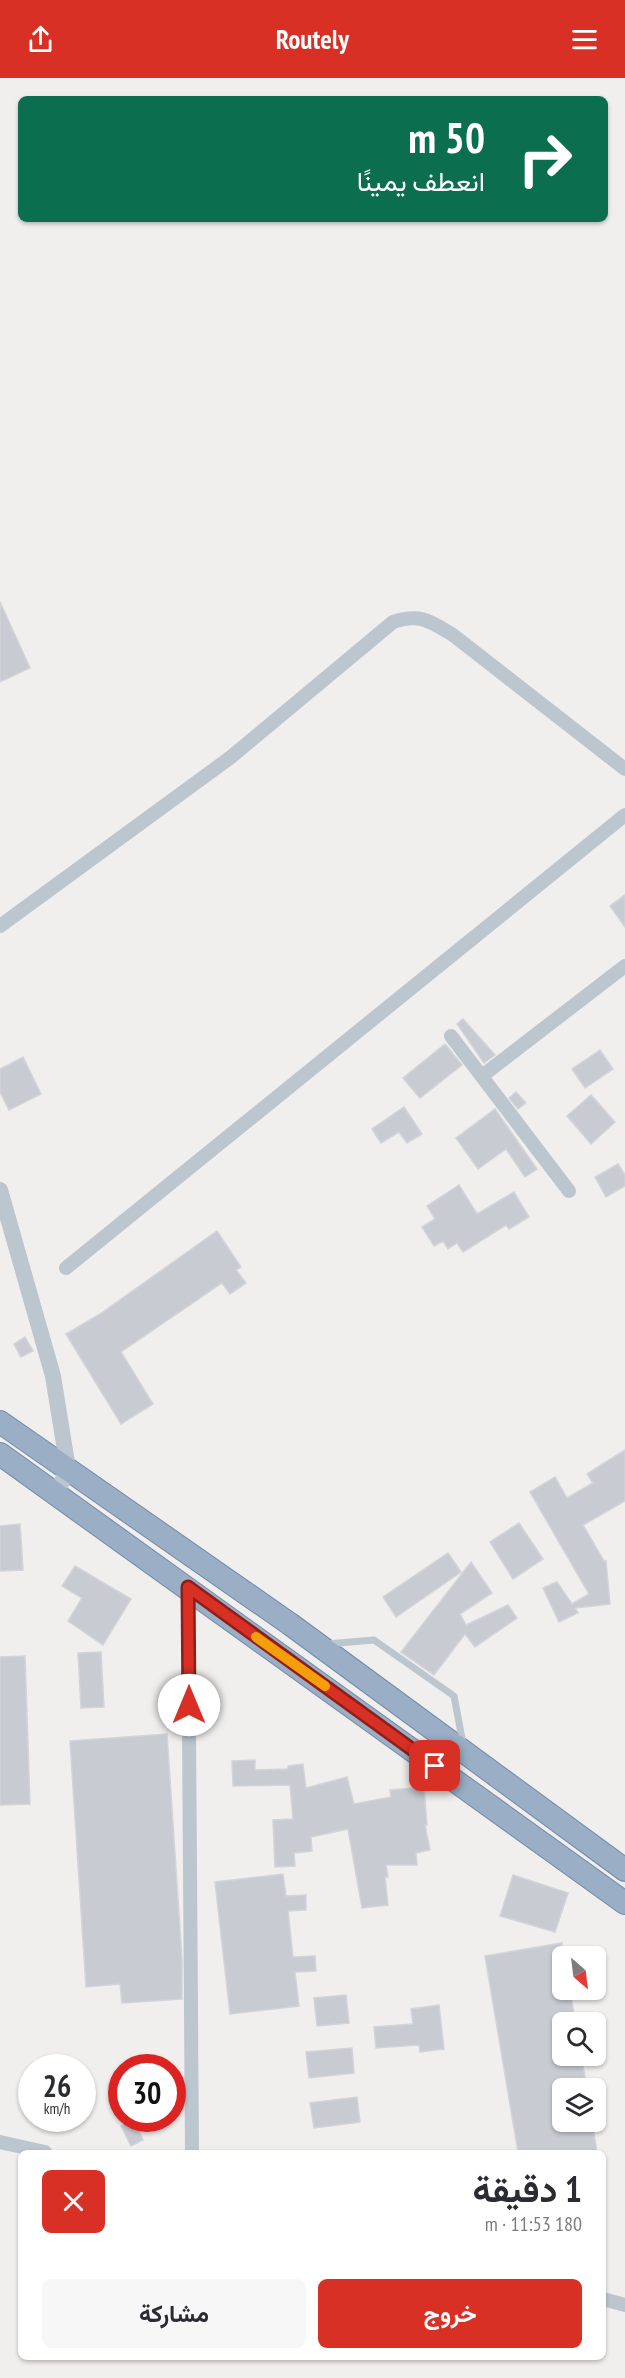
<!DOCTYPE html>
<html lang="ar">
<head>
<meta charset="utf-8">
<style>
  :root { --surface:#fff; --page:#f7f7f7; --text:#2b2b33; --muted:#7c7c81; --accent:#d93025 }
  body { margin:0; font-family:"PT Sans Narrow",Vazirmatn,sans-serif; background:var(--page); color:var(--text); direction:rtl; height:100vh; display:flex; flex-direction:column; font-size:22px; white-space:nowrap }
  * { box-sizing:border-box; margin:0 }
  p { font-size:20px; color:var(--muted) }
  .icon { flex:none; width:33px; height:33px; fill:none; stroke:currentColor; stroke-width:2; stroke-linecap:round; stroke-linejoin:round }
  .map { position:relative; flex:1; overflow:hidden; direction:ltr }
  .details { position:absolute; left:18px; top:2072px; width:588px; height:210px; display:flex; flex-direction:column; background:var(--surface); border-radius:9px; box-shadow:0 2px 4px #0004; direction:rtl }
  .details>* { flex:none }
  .guide { position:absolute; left:18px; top:18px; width:590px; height:126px; border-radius:9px; box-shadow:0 2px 4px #0004; direction:rtl; background:#0b6e4f; color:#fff; overflow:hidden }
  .needle { width:39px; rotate:152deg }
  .fabs { position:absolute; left:552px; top:1868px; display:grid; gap:12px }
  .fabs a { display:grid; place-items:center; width:54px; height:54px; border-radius:9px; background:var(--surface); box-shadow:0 2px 4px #0004; font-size:30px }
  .speed { position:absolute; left:18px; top:1976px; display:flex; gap:12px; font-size:30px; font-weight:700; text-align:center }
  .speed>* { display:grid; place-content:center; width:78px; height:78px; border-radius:50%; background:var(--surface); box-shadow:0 2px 4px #0004; line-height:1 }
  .speed small { font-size:15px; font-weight:400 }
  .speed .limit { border:9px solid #d22; background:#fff; color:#111 }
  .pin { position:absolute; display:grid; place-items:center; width:51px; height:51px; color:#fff; margin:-26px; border-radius:12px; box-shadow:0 3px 9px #0006 }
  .me { position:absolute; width:66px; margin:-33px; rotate:0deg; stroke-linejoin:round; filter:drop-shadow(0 0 4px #0008) }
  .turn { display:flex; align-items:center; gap:21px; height:126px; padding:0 24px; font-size:27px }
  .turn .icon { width:78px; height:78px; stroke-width:2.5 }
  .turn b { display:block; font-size:42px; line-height:51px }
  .round { display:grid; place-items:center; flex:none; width:63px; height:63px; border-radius:9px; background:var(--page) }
  .summary { display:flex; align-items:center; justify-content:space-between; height:102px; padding:0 24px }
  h1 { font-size:36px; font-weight:700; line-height:45px }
  .cta { display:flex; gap:12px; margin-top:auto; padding:12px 24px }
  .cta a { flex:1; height:69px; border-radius:9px; background:var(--accent); color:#fff; font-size:24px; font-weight:700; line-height:69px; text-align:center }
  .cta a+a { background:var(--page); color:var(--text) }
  header { display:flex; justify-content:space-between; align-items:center; height:78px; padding:0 24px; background:var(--accent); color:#fff; font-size:27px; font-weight:700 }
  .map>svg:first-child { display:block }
  .building { fill:#c8cbd1; stroke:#d2d4da; stroke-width:1.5 }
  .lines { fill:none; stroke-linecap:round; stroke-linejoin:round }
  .trunk-casing { stroke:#718baa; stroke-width:24 }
  .service { stroke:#bcc6ce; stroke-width:7 }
  .minor { stroke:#bcc6ce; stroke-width:14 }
  .tertiary { stroke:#bcc6ce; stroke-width:16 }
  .trunk { stroke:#9aaec6; stroke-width:22 }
  .route-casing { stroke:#8d1f18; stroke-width:15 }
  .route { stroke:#d93025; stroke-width:10 }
  .slow { stroke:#f59e0b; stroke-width:10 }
</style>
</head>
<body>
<header><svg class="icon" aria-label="menu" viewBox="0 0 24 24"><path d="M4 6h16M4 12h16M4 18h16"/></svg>Routely<svg class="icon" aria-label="share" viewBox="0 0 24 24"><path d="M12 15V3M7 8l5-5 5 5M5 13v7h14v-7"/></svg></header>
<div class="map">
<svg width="625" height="2300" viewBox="0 0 625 2300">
  <rect width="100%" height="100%" fill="#f1eeee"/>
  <!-- building -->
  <g class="building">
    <path d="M0,524L30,590L0,604Z"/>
    <path d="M625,817V849L610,828Z"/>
    <path d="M463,941L495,977L484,985L457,946Z"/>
    <path d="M445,966L462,987L420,1020L403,1000Z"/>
    <path d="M600,972L613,991L585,1010L572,991Z"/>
    <path d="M23,979L41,1016L9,1032L0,1014V991Z"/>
    <path d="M516,1014L526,1025L518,1031L509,1020Z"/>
    <path d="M591,1017L615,1044L591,1066L567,1038Z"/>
    <path d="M404,1029L422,1056L407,1065L399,1054L381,1065L372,1051Z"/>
    <path d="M495,1031L537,1091L525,1099L506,1071L478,1091L456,1060Z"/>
    <path d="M618,1086L625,1097V1108L606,1119L595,1099Z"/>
    <path d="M459,1107L477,1136L514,1114L529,1139L509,1151L506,1147L463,1174L457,1165L448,1171L443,1163L434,1168L422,1149L435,1141L427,1128Z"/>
    <path d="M217,1153L241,1189L236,1192L246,1205L230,1216L222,1205L121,1274L153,1326L121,1346L66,1256L100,1236Z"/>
    <path d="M25,1259L33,1273L21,1279L14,1266Z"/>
    <path d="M625,1372V1423L583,1447L604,1483H606L610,1526L575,1530L578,1535L559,1544L543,1510L557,1504L572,1526L589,1516L530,1414L555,1399L567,1420L593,1405L587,1396Z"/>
    <path d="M519,1445L543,1481L513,1501L490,1464Z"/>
    <path d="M20,1446L23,1492L0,1493V1448Z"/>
    <path d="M448,1475L461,1494L396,1539L383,1519Z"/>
    <path d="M471,1484L492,1515L460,1536L466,1547L508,1527L517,1540L475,1569L465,1556L434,1597L401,1574Z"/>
    <path d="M75,1488L131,1521L103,1567L68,1543L82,1520L62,1508Z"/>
    <path d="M101,1574L104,1629L81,1630L78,1575Z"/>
    <path d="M25,1578L30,1726L0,1727V1579Z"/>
    <path d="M167,1656L182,1881V1921L122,1925L120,1906L86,1909L70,1663Z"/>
    <path d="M255,1682V1692L288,1691V1688L303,1686L306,1710L347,1699L354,1726L391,1719L390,1712L424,1709L427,1747H425L430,1772L416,1775L417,1787H386L388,1799H385L388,1827L362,1830L348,1751L311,1759L312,1773L294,1775L295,1788L275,1789L273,1742L293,1741L290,1707L233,1708L232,1683Z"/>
    <path d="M283,1796L286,1818L306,1817V1832L288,1833L293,1879L315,1878L316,1893L295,1894L299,1928L230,1936L215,1804Z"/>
    <path d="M513,1797L568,1815L555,1854L500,1838Z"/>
    <path d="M562,1865V1911H570L575,1944H562V1977H581L587,2010H562V2043H592L597,2074H518L485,1878Z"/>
    <path d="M346,1917L349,1945L317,1948L314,1920Z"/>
    <path d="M439,1927L444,1971L420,1974L419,1967L376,1970L374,1949L413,1946L411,1931Z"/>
    <path d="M352,1970L354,1995L309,2000L306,1974Z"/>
    <path d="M357,2019L360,2044L314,2050L310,2025Z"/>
    <path d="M134,2042L143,2062L131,2068L121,2048Z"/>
  </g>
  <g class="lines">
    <defs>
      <g id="trunk">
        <path d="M0,1344L290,1546L625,1792"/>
        <path d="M0,1376L625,1825"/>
      </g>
    </defs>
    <!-- trunk casing -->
    <use href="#trunk" class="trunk-casing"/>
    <!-- service -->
    <path class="service" d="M327,1566L374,1562L454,1618L463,1666"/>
    <!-- minor -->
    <g class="minor">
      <path d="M0,848L231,679L393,544C420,535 430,543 453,557L625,691"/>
      <path d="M451,958L569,1113"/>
      <path d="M482,998L625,888"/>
      <path d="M66,1190L625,737"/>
      <path d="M188,1509L192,2074"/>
      <path d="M0,2064L45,2074"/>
      <path d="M603,2221L625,2227"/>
    </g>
    <!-- tertiary -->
    <path class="tertiary" d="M0,1112L53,1298L68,1391L56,1416"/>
    <!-- trunk -->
    <use href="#trunk" class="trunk"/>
  </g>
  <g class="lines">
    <defs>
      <path id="route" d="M189,1627L188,1509L435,1688"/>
    </defs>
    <!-- route casing -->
    <use href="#route" class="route-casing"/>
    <!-- route -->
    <use href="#route" class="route"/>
    <!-- slow -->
    <path class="slow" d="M256,1559L325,1608"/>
  </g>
</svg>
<div class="fabs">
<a><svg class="needle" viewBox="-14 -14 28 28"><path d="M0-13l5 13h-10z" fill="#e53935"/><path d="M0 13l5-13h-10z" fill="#7c7c81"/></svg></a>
<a><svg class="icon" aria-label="search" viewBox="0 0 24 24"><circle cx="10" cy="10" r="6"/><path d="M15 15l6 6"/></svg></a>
<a><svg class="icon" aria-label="layers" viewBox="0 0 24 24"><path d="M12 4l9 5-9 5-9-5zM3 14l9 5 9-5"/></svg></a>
</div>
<div class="speed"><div>26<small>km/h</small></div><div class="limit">30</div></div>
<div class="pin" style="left:435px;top:1688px;background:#d93025"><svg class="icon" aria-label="arrive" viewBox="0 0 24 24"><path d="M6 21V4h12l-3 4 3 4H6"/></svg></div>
<svg class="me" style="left:189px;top:1627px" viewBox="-20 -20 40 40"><circle r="19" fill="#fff"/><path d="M0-13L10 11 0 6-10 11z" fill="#d93025"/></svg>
<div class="guide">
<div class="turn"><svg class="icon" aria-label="right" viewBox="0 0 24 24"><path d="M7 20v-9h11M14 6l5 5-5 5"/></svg><div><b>50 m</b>انعطف يمينًا</div></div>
</div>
<section class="details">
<div class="summary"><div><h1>1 دقيقة</h1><p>180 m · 11:53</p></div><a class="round" style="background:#d93025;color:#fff"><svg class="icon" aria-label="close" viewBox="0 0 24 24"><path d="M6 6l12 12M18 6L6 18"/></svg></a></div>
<div class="cta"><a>خروج</a><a>مشاركة</a></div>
</section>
</div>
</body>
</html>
